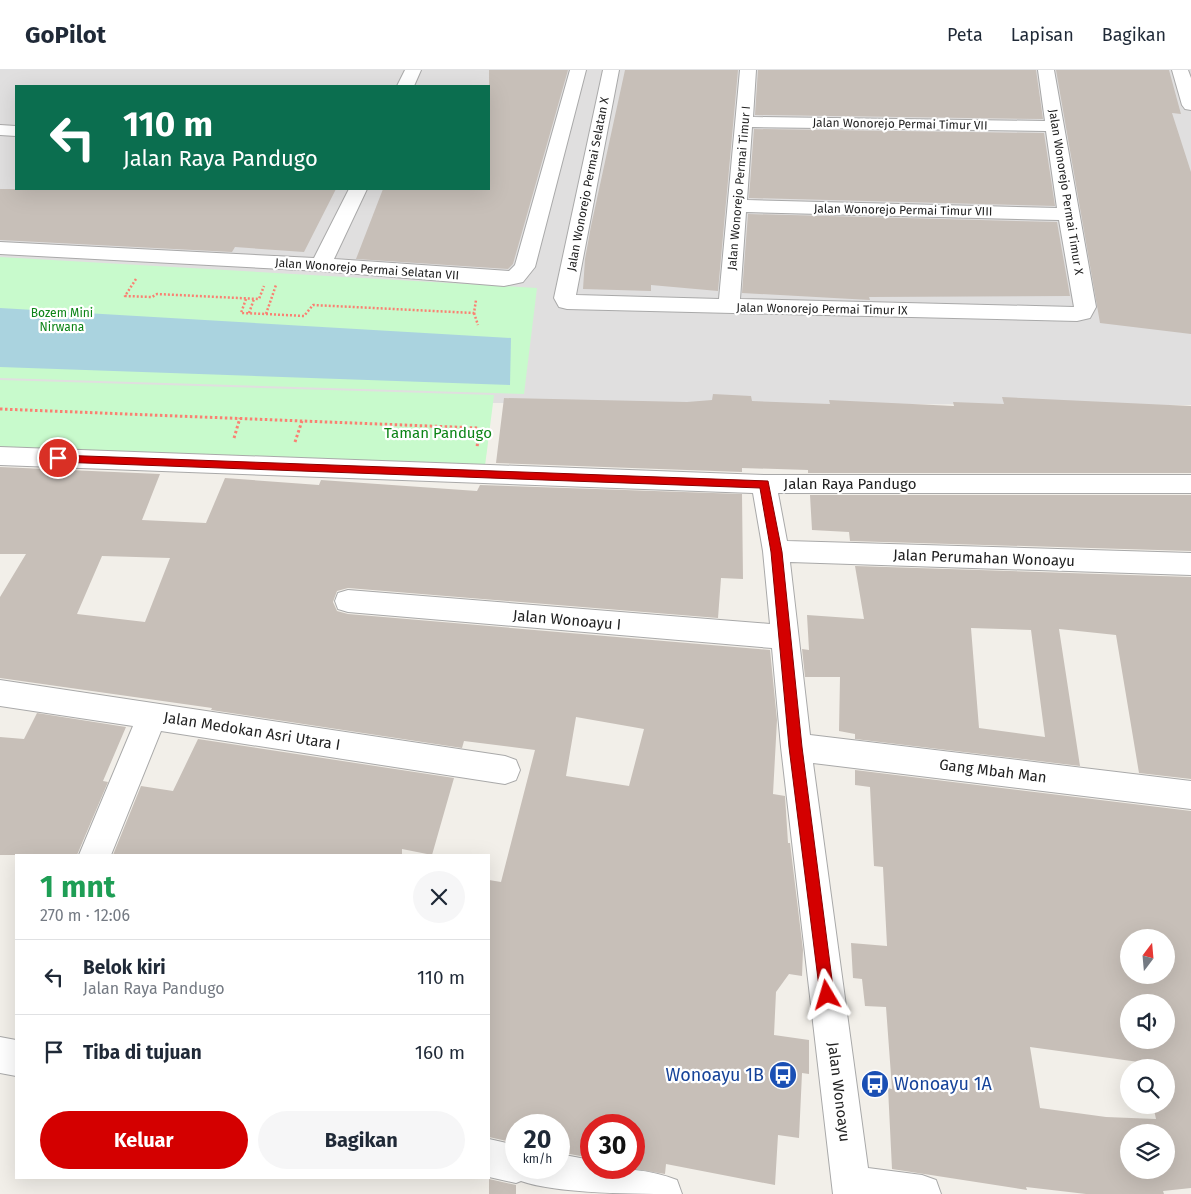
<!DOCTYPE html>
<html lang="id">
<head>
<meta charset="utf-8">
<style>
  :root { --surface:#fff; --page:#f6f6f7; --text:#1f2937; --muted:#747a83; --line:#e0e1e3; --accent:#d40000 }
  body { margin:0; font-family:"Fira Sans",sans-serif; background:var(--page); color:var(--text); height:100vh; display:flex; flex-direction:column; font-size:19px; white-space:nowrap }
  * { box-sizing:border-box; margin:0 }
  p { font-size:16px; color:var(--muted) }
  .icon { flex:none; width:28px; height:28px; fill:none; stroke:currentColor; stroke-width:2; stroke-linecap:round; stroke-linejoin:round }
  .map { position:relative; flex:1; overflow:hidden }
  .side { position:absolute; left:15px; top:784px; width:475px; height:325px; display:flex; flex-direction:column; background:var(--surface); border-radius:0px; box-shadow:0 5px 20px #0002 }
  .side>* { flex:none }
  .top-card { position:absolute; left:15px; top:15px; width:475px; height:105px; border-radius:0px; box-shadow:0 5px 20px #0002; background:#0b6e4f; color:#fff; overflow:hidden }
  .needle { width:32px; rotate:16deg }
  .buttons { position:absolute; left:1120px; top:859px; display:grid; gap:10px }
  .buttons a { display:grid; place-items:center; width:55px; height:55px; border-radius:50%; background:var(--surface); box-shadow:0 5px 20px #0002; font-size:25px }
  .speed { position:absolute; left:505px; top:1044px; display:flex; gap:10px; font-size:25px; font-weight:700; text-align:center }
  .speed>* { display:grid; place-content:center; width:65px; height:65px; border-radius:50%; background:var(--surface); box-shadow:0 5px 20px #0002; line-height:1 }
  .speed small { font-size:12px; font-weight:400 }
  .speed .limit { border:8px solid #d22; background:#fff; color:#111 }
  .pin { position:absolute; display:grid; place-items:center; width:42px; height:42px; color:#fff; margin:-21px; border:2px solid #fff; border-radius:50%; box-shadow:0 1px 5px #0007 }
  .me { position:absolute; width:55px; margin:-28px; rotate:353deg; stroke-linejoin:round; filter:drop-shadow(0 0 4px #0008) }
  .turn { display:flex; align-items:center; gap:18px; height:105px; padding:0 25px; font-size:22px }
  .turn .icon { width:65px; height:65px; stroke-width:2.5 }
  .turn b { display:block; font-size:35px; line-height:42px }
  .round { display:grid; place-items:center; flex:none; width:52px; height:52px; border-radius:26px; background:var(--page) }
  .overview { display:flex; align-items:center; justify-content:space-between; height:85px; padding:0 25px }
  h1 { font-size:30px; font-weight:700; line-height:38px; color:#1e9e55 }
  .button { display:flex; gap:10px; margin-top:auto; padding:10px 25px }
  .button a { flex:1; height:58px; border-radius:30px; background:var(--accent); color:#fff; font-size:20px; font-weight:700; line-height:58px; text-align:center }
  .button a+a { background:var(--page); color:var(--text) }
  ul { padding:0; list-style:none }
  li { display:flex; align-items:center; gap:15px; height:75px; padding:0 25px; border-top:1px solid var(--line) }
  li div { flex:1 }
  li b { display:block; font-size:19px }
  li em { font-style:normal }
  header { display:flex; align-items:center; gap:30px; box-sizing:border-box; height:70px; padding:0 25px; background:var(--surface); border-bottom:1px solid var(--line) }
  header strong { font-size:24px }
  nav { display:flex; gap:28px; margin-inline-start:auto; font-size:18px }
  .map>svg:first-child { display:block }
  .residential { fill:#e0dfdf; fill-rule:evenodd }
  .park { fill:#c8facc }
  .water { fill:#aad3df }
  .building { fill:#c7bfb8; fill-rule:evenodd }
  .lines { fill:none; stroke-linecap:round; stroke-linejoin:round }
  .street-casing { stroke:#a9a9a9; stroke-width:2 }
  .path-far1 { stroke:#fa8072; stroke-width:2.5; stroke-dasharray:2 2; stroke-linecap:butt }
  .path { stroke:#fa8072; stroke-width:3; stroke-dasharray:2.5 2.5; stroke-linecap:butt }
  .street { fill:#fff; fill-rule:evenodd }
  .route { fill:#d40000; stroke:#8a0000 }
  .labels { text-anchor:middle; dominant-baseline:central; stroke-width:4.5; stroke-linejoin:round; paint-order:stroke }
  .far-street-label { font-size:12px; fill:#222; stroke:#fff }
  .far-park-label { font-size:12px; fill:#0c8416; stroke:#fff }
  .park-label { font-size:15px; fill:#0c8416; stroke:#fff }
  .street-label { font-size:15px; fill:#222; stroke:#fff }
  .near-transit-label { font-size:18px; fill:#164399; stroke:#fff; text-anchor:end }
</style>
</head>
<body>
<header>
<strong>GoPilot</strong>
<nav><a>Peta</a><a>Lapisan</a><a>Bagikan</a></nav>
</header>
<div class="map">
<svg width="1191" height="1124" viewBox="0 0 1191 1124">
  <rect width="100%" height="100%" fill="#f2efe9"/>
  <!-- residential -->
  <path class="residential" d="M0,0H1191V335L481,333L0,317ZM16,16H489V119H16Z"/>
  <!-- park -->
  <g class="park">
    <path d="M0,187L537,218L524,324L0,308Z"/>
    <path d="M0,310L494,325L484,404L0,382Z"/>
  </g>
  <!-- water -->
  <path class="water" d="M0,238L511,268L510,315L0,297Z"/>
  <!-- building -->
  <g class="building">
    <path d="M489,0H568L513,194L508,199L356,189L383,119H489Z"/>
    <path d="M625,0H738L718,221L651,215V221L583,219L585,189L591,156Z"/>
    <path d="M758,0H1036L1043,49L755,45Z"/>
    <path d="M1056,0H1169L1181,44L1172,43L1191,102V264L1100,253Z"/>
    <path d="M754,59L1044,63L1055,136L749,128Z"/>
    <path d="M0,119H336L304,182L235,177L232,182L0,170Z"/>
    <path d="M748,144L1057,152L1070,226L869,227L870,230L742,223Z"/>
    <path d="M713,324L751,326L752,331L830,334L829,330L954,336L953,332L1004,334L1002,327L1191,336V403H808V400L742,398V402L496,393L504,328L687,332L712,330Z"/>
    <path d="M0,397L160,404L142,450L206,453L225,408L319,415L321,410L477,421L480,415L742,424L743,509L721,508L718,548L348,518L337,521L333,532L337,541L348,544L770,580L777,650L773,724L785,726L788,773H790L803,880L802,906L789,904L776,922L774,965L809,970V1004L802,1003L799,1068L778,1065L775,1115L666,1094L665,1104L629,1098H634V1055H591V1088L559,1082V1055H516V1073L489,1067V810L501,812L535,680L464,671L462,678L211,640L212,638L0,608V527L26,484H0ZM102,486L170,488L145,552L77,544ZM576,647L644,659L629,716L566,706Z"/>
    <path d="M810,425H1191V481L850,471L849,462L812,460Z"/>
    <path d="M855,496L1191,507V709L1139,703L1116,565L1059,559L1080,696L855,669V664L839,661L840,607H805L802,579L809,580L807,545L864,549ZM971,558L1031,560L1045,667L979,658Z"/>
    <path d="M37,643L126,657L103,711L108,712L77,785H0V667L24,669Z"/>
    <path d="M198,669L454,708L432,785L402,779V785H113L141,716L173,721Z"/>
    <path d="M855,700L1191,741V1118L1163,1121L1164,1124H1086L1026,1117L1027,1120L892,1099L888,1018L892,1019L886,937L865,936L862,909L853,908L851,873L887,876L883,797L874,796L870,717L855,715ZM1129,868H1166V905H1129ZM1129,932H1166V970H1129ZM1030,977L1146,993L1147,998H1166V1035H1153L1156,1049L1106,1047L1040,1038ZM1129,1062H1166V1100H1129Z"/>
    <path d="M489,1109L516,1115V1124H489Z"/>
  </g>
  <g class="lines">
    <defs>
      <g id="street">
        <path d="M405,0H421L414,16H397Z"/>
        <path d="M570,0H586L535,197L523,212L504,216L321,201L0,184V172L314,188L349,119H367L334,189L509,201L515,195Z"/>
        <path d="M603,0H619L576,225L719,229L740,0H756L753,47L1045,51L1038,0H1054L1096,237L1090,248L1077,251L567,239L559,237L554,228ZM752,57L1046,61L1057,138L747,130ZM746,142L1059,150L1074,237L740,229Z"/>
        <path d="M1172,0H1188L1191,8V40L1185,39L1182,35Z"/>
        <path d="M0,55L16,56V66L0,65Z"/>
        <path d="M0,377L764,405H1191V423H778L787,471L1191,483V505L790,492L810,665L1191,711V739L813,693L868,1098L922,1105L936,1110L941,1124H833L781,677L772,578L348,542L338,539L335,531L338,523L348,520L770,554L763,481L753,423L0,395Z"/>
        <path d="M0,610L505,686L516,690L520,700L516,710L505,714L161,661L111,785H79L133,656L0,636Z"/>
        <path d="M0,967L16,970V1006L0,1003Z"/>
        <path d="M489,1069L516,1075V1098H559V1084L591,1090V1098C621,1098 649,1099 677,1110L682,1124C639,1124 557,1124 521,1111L516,1113L489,1107Z"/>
      </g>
    </defs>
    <!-- street casing -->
    <use href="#street" class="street-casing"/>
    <!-- path-far1 -->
    <g class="path-far1">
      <path d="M136,209L125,226L152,227L157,224L259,229L264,216"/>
      <path d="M246,229L241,243L266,244L276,215"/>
      <path d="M249,243L254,229"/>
      <path d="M474,243L478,255"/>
      <path d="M266,244L304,246L313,235L474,243L476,230"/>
    </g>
    <!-- path -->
    <g class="path">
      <path d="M0,339L479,358L477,378"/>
      <path d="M234,368L240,348"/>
      <path d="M295,372L302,351"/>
    </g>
    <!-- street -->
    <use href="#street" class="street"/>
  </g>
  <!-- route -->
  <path class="route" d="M58,385L768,411L782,482L802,677L834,925L832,930L827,932L822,930L820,925L789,677L771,482L760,418L58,392L53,388Z"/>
  <!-- icons -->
  <defs>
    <symbol id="bus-disc" viewBox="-11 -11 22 22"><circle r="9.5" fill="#1a4fb4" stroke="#fff"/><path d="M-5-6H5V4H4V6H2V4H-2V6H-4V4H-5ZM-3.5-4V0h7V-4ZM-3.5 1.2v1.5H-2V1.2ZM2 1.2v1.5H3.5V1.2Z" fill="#fff"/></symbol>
  </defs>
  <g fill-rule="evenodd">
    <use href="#bus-disc" x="767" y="989" width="32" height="32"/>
    <use href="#bus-disc" x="859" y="998" width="32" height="32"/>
  </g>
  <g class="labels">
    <!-- far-street labels -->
    <g class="far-street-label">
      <text transform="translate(900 54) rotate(1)">Jalan Wonorejo Permai Timur VII</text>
      <text transform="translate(588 114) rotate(-79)">Jalan Wonorejo Permai Selatan X</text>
      <text transform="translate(739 118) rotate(-85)">Jalan Wonorejo Permai Timur I</text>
      <text transform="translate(1066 122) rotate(81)">Jalan Wonorejo Permai Timur X</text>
      <text transform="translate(903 140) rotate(1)">Jalan Wonorejo Permai Timur VIII</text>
      <text transform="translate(367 199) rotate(4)">Jalan Wonorejo Permai Selatan VII</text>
      <text transform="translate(822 239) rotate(1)">Jalan Wonorejo Permai Timur IX</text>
    </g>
    <!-- far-park labels -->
    <g class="far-park-label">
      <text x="62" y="243">Bozem Mini<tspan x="62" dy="14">Nirwana</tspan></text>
    </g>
    <!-- park labels -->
    <g class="park-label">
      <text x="438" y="363">Taman Pandugo</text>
    </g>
    <!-- street labels -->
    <g class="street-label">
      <text x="850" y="414">Jalan Raya Pandugo</text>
      <text transform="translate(984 488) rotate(2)">Jalan Perumahan Wonoayu</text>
      <text transform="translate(567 550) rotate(5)">Jalan Wonoayu I</text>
      <text transform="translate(252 661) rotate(9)">Jalan Medokan Asri Utara I</text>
      <text transform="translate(993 701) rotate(7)">Gang Mbah Man</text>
      <text transform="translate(839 1022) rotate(83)">Jalan Wonoayu</text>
    </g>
    <!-- near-transit labels -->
    <g class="near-transit-label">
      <text x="764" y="1005">Wonoayu 1B</text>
      <text x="894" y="1014" text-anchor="start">Wonoayu 1A</text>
    </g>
  </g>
</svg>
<div class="buttons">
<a><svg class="needle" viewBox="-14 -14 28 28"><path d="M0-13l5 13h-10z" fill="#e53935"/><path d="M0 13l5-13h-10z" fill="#747a83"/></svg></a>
<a><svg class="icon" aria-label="sound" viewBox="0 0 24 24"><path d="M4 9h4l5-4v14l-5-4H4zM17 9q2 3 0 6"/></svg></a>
<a><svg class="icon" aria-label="search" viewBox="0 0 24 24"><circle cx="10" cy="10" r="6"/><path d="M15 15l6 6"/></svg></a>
<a><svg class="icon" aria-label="layers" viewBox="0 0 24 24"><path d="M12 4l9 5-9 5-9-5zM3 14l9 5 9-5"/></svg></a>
</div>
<div class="speed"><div>20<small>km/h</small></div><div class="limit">30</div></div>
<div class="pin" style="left:58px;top:388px;background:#d93025"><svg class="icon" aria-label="arrive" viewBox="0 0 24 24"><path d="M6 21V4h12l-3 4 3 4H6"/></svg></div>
<svg class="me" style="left:827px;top:925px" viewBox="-20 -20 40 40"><path d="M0-17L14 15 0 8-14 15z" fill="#d40000" stroke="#fff" stroke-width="4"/></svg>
<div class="top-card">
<div class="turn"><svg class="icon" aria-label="left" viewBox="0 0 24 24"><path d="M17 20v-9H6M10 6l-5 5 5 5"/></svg><div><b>110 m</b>Jalan Raya Pandugo</div></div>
</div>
<section class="side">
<div class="overview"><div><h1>1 mnt</h1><p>270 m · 12:06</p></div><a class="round"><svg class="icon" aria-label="close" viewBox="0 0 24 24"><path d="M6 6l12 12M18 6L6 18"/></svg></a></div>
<ul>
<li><svg class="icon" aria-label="left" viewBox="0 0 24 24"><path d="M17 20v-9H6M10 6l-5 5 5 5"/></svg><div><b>Belok kiri</b><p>Jalan Raya Pandugo</p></div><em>110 m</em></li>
<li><svg class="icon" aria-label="arrive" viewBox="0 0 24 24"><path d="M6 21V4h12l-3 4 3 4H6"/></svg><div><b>Tiba di tujuan</b></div><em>160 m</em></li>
</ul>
<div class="button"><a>Keluar</a><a>Bagikan</a></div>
</section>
</div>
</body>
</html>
